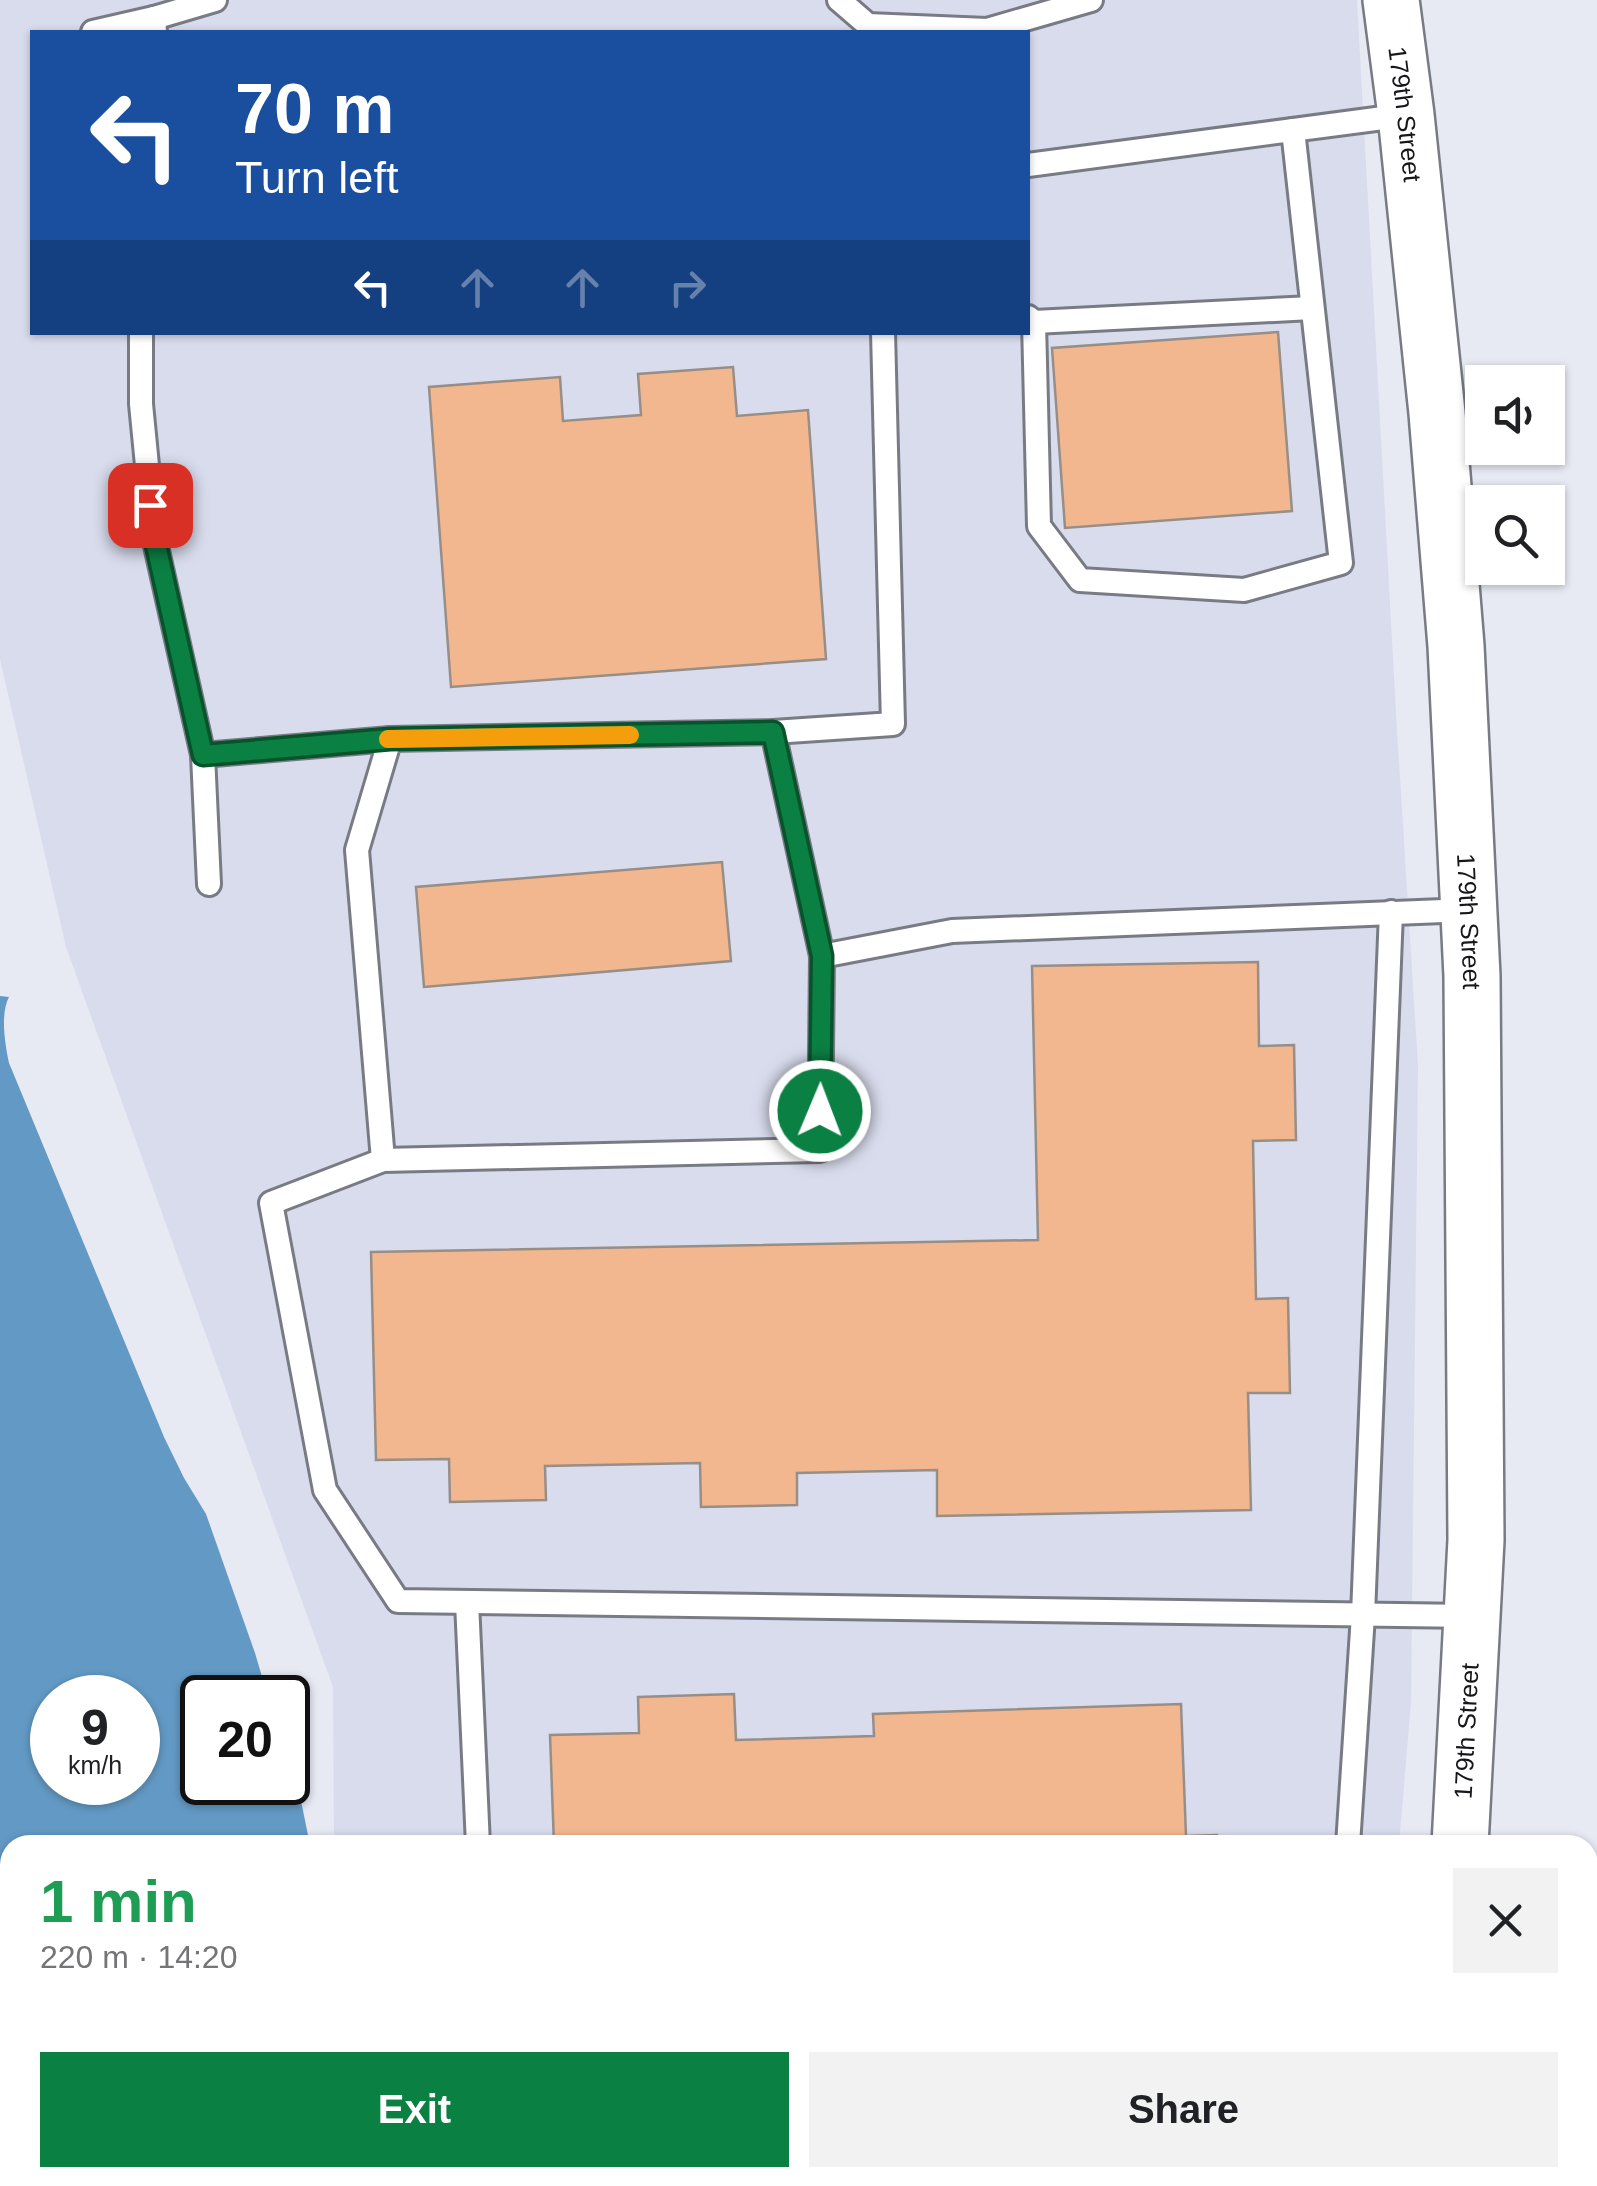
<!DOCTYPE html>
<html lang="en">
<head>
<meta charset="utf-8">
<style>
  :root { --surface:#fff; --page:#f2f2f2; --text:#202124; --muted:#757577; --accent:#0b8043 }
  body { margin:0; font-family:Helvetica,sans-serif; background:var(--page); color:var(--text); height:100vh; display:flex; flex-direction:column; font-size:38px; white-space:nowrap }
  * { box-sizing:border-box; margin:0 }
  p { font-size:32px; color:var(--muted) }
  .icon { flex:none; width:55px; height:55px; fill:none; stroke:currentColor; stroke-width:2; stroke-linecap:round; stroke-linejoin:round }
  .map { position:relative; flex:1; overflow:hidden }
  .panel { position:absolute; left:0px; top:1835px; width:1598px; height:352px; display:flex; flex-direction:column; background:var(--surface); border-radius:30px 30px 0 0; box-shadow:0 2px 8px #0004 }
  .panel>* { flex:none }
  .hud { position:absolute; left:30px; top:30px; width:1000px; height:305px; border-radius:0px; box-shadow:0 2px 8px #0004; background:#1a4fa0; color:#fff; overflow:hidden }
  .buttons { position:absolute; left:1465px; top:365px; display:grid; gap:20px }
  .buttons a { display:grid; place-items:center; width:100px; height:100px; border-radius:0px; background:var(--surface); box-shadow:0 2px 8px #0004; font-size:50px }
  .speed { position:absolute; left:30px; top:1675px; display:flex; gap:20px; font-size:50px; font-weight:700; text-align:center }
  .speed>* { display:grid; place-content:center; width:130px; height:130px; border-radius:50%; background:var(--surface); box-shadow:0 2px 8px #0004; line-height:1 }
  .speed small { font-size:25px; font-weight:400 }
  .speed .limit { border:5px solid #111; border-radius:15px; background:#fff; color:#111 }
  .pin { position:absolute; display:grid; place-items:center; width:85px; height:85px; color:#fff; margin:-42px; border-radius:20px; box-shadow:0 5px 15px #0006 }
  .me { position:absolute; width:110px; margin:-55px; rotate:1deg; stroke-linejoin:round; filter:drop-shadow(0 0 8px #0008) }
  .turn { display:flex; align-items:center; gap:35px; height:210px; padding:0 40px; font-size:45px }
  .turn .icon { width:130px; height:130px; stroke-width:2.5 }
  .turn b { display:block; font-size:70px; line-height:85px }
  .lanes { display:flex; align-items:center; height:95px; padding:0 40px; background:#0003; justify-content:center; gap:50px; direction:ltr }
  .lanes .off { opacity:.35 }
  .round { display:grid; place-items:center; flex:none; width:105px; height:105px; border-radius:0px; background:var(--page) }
  .headline { display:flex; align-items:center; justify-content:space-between; height:170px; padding:0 40px }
  h1 { font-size:60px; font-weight:600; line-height:75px; color:#1e9e55 }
  .cta { display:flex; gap:20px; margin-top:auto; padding:20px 40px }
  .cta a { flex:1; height:115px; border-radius:0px; background:var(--accent); color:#fff; font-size:40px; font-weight:600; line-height:115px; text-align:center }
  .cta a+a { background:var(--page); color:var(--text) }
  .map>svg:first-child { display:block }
  .built { fill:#d9dced; fill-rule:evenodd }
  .water { fill:#639ac5; fill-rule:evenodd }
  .building { fill:#f2b78e; stroke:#978e88; stroke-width:2.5 }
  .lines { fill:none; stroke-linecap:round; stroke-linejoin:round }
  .service-casing { stroke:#797b84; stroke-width:28 }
  .tertiary-casing { stroke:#797b84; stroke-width:60 }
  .service { stroke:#fff; stroke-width:22 }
  .tertiary { stroke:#fff; stroke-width:55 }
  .route-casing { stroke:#07532c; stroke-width:25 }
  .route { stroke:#0b8043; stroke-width:18 }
  .slow { stroke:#f59e0b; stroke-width:18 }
  .labels { text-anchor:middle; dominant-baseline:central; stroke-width:10; stroke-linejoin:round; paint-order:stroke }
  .street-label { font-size:25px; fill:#17171b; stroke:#fff }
</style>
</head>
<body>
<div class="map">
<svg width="1597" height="2186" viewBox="0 0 1597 2186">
  <rect width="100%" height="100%" fill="#e7e9f3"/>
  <!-- built -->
  <g class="built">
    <path d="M0,0H1357L1396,713L1418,1065L1411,1702L1399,1845H334L333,1687L66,947L0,659ZM32,32H1028V332H32Z"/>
    <path d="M336,2178H1371L1370,2186H337Z"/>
  </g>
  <!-- water -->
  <g class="water">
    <path d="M0,996L9,997C0,1014 5,1044 9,1063L164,1437L184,1478L206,1514L255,1653L268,1697L202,1698V1782H288V1755L297,1781L310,1845H10V2087H0ZM52,1698H138V1782H52Z"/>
    <path d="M149,2178H334L335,2186H150Z"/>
  </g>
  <!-- building -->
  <g class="building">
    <path d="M1278,332L1292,511L1065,528L1052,348Z"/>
    <path d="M733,367L737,416L808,410L826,659L451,687L429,387L560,377L563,421L641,415L638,374Z"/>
    <path d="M722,862L731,961L424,987L416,887Z"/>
    <path d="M1258,962L1259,1046L1294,1045L1296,1140L1253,1141L1256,1299L1288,1298L1290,1393H1248L1251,1510L937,1516V1470L797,1473V1505L701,1507L700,1463L545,1466L546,1500L450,1502L449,1459L376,1460L371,1252L1038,1240L1032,966Z"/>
    <path d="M734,1694L736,1740L874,1736L873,1714L1181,1704L1186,1836L1217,1835V1845H554L550,1735L639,1733L638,1697Z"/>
    <path d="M956,2178H1214V2181L1172,2183V2186H957Z"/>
  </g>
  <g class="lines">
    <defs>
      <g id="service">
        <path d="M839,0L868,25L987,30V32"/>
        <path d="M154,18L215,0"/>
        <path d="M987,30L1091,0"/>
        <path d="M93,32L154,18L155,32"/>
        <path d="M1028,165L1406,115"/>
        <path d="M1028,317L1034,322L1312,308"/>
        <path d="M1034,322L1039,526L1080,580L1244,590L1341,563L1293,130"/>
        <path d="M141,332V404L154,537L203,755L209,884"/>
        <path d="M883,332L893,724L773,732L390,739L357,850L383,1160L820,1150L822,956L952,931L1468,910"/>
        <path d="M773,732L822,956"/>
        <path d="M203,755L390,739"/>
        <path d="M383,1160L271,1203L325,1490L398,1601L1472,1616"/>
        <path d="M467,1602L478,1845"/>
        <path d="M1348,1845L1363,1615L1391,912"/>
        <path d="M857,2178L858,2186"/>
        <path d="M1325,2186L1326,2178"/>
      </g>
      <g id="tertiary">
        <path id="s1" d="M1391,0L1406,115L1437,413L1456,646L1472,976L1476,1540L1460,1845"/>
        <path d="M1435,2186L1436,2178"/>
      </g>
    </defs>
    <!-- service casing -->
    <use href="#service" class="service-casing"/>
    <!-- tertiary casing -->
    <use href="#tertiary" class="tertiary-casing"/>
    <!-- service -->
    <use href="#service" class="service"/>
    <!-- tertiary -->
    <use href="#tertiary" class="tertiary"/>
  </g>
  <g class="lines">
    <defs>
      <path id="route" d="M150,505L154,536L203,755L390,739L773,732L822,956L820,1111"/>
    </defs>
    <!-- route casing -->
    <use href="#route" class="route-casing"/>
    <!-- route -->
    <use href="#route" class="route"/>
    <!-- slow -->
    <path class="slow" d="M388,739L630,735"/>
  </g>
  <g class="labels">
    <!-- street labels -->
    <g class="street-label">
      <text stroke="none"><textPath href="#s1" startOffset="115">179th Street</textPath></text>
      <text stroke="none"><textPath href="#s1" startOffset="925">179th Street</textPath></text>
      <text transform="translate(1466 1731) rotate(-87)">179th Street</text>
    </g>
  </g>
</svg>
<div class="buttons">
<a><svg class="icon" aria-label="sound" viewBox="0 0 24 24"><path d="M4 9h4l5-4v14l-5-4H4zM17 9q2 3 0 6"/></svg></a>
<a><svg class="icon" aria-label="search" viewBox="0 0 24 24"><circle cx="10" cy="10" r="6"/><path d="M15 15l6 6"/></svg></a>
</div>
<div class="speed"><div>9<small>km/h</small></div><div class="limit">20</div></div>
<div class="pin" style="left:150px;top:505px;background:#d93025"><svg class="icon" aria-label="arrive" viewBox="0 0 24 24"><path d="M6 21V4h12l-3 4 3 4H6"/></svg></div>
<svg class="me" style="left:820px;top:1111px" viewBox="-20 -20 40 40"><circle r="17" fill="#0b8043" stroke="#fff" stroke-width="3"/><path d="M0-11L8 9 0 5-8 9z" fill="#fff"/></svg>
<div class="hud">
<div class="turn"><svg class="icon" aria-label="left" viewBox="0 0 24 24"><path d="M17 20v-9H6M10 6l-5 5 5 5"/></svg><div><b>70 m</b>Turn left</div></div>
<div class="lanes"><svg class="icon" aria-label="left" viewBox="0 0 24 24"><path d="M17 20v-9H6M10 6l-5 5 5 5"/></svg><svg class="icon off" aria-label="ahead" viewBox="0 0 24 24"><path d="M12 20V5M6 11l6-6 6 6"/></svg><svg class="icon off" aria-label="ahead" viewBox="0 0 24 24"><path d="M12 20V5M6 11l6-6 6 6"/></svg><svg class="icon off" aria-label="right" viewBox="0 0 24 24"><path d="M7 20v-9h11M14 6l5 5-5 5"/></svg></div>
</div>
<section class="panel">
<div class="headline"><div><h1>1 min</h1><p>220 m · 14:20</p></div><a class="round"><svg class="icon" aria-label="close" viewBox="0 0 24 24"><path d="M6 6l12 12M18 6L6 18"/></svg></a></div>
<div class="cta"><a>Exit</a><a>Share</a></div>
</section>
</div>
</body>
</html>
